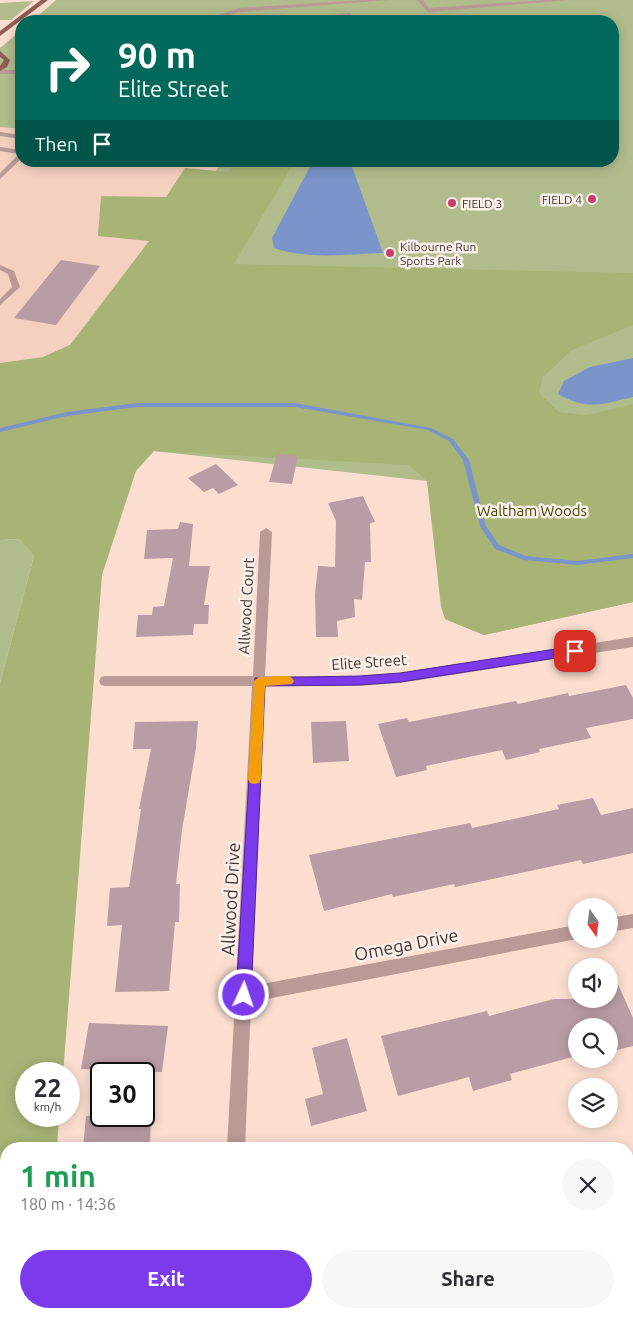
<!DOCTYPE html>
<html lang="en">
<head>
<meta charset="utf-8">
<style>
  :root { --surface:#fff; --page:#f7f7f7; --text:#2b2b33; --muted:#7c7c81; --accent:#7c3aed }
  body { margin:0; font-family:Ubuntu,sans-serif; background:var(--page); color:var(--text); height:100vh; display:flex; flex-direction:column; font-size:19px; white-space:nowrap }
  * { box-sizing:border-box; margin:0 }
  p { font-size:16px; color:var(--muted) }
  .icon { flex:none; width:28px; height:28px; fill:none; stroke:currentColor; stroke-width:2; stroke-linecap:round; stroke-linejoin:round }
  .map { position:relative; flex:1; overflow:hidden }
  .drawer { position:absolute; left:0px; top:1142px; width:634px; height:176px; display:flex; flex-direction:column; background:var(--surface); border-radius:20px 20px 0 0; box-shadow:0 2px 12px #0003 }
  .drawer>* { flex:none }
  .guide { position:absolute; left:15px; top:15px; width:604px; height:152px; border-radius:20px; box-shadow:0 2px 12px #0003; background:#00695c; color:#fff; overflow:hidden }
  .needle { width:32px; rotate:166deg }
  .buttons { position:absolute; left:568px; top:898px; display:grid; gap:10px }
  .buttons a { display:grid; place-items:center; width:50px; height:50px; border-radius:50%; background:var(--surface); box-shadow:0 2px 12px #0003; font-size:25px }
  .speed { position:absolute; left:15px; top:1062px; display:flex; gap:10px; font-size:25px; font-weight:700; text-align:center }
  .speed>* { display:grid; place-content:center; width:65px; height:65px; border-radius:50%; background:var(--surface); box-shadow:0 2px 12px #0003; line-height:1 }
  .speed small { font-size:12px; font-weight:400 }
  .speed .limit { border:2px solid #111; border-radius:8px; background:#fff; color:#111 }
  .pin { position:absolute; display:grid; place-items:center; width:42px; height:42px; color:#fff; margin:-21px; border-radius:10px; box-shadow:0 2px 8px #0006 }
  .me { position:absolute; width:55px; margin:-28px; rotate:3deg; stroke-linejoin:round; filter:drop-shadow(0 0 4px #0008) }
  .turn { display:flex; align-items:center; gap:18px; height:105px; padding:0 20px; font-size:22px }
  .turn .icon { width:65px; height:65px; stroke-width:2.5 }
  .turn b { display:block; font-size:35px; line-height:42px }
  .then { display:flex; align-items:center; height:48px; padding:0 20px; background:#0003; gap:10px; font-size:19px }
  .round { display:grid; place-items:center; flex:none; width:52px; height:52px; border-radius:26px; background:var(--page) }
  .summary { display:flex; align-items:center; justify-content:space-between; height:85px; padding:0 20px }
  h1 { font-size:30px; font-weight:600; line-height:38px; color:#1e9e55 }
  .primary-button { display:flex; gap:10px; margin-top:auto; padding:10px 20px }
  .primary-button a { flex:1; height:58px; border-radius:30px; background:var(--accent); color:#fff; font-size:20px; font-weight:600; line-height:58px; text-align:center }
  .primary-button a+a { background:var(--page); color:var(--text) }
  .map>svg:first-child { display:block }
  .built { fill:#f4d0bf }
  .green { fill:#b1bc8d }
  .forest { fill:#a7b476 }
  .water { fill:#7b95ca }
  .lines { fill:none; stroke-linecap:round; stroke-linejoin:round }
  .stream { fill:#7b95ca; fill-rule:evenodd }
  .building { fill:#ba9ca4 }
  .service { fill:#ba9a95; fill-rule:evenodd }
  .minor { fill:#ba9a95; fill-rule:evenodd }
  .primary { fill:#915c53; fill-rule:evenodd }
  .route { fill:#7c3aed; stroke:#51269a }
  .slow { fill:#f59e0b }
  .poi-dot { fill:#c93d6d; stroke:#fbefea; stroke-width:2 }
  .labels { text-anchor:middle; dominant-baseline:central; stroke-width:5; stroke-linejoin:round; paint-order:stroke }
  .far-poi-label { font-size:12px; fill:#423631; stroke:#fbefea; text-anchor:start }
  .park-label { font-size:15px; fill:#3f4a00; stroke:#fbefea }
  .street-label { font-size:15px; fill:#423631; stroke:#fbefea }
  .near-street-label { font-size:18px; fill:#423631; stroke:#fbefea }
</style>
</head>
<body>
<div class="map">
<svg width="633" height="1318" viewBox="0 0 633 1318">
  <rect width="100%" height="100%" fill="#fbded0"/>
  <!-- built -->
  <path class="built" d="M0,127L21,129V161H236L228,172L185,168L167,197L101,196L150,240L70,345L43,357L0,363Z"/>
  <!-- green -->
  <g class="green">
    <path d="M56,0H633V602L484,635L445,619L427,481L154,451L0,377L70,345L224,161H612V21H32Z"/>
    <path d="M34,1L11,20H0V3Z"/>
    <path d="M21,30V129L0,127V48Z"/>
    <path d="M19,539L34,556L0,683V540Z"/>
  </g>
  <!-- forest -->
  <g class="forest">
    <path d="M236,161H295L234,264L633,273V325L572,350L543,377L539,393L559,412L586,415L633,404V602L484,635L445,619L441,607L427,481L409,465L154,451L136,471L102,575L63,1074H26V1116H59L57,1149H6V1312L162,1313L151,1318H0V683L34,556L19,539L0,540V363L43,357L70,345L149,241L98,236L101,196L166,197L185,168L228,172Z"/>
    <path d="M633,1155V1217L628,1218V1156Z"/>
  </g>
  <!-- water -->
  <g class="water">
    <path d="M313,161H350L383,253C348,254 307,260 274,248L272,238Z"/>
    <path d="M633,358V397C602,404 588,411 558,394L564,381L590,367Z"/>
  </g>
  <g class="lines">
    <!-- stream -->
    <path class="stream" d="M137,403H295L431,428L453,439L469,460L486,526L499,545L525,556L577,561L633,554V558L577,565L524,560L495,549L480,526L463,460L449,441L428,430L295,407H137L67,416L0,432V428L67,412Z"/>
  </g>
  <!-- building -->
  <g class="building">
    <path d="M61,260L100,266L56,325L14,318Z"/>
    <path d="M277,454L298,456L292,484L269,482Z"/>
    <path d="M216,464L238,485L219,494L213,488L204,492L188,478Z"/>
    <path d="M363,496L375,522L370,523L371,562H365L362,600L354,599L355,617L337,621L338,637H316L315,594L318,566L335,567L336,521L328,503Z"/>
    <path d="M180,522L193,524L189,566H210L204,605H209L208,624H194L193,635L136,637L138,615H152L153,607L164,606L173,558L144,559L147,530L178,529Z"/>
    <path d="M626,685L633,698V719L586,728L591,738L539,749L540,752L506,760L502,750L426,766L427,770L396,777L378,724L407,718L409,722L516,701L518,704L568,693L569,696Z"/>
    <path d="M198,721L196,748L182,830L176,884H180L179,922H175L169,991L115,992L122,925L107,926L110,888L129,887L141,809H139L151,749H133L135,722Z"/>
    <path d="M346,721L349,761L313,763L311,722Z"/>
    <path d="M593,798L601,815L633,808V853L583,864L581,860L455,887L454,884L393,897L392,894L324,911L309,855L470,823L472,828L559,809L557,805Z"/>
    <path d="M609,964L633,1018V1046L609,1052V1026H576V1056L510,1074L512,1080L473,1091L469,1077L398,1096L381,1036L487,1011L489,1016L554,999H609Z"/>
    <path d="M89,1023L168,1026L162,1072L81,1069Z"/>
    <path d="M347,1038L367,1111L311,1126L305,1099L323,1094L312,1048Z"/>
    <path d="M86,1116H151L150,1145L83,1148Z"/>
  </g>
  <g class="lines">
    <!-- service -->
    <g class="service">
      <path d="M363,0H389L239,12L208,21H200L239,8Z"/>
      <path d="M417,0H423L429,8L544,0H568L428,12Z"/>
      <path d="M350,13L352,16L291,21H271Z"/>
      <rect x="0" y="70" width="21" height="4"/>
      <path d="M0,132L21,135V139L0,136Z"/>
      <path d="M0,147L21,150V159L0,179V173L19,154L0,151Z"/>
      <path d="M0,265L14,271L20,287L0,305V299L12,287L8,274L0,270Z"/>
    </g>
    <!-- minor -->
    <g class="minor">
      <path d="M266,528L272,532L265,676H359L400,673L633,637V647L400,683L359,686H265L252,986L576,925L577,939L251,1002L245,1149H227L252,686H105L101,685L99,681L101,677L105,676H253L260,532Z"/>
      <path d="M633,914V928L609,932V918Z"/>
    </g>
    <!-- primary -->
    <g class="primary">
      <path d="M41,0H48L0,36V31Z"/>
      <path d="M0,51L10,60L7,67L0,71V66L4,60L0,57Z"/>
    </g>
  </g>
  <!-- route -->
  <path class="route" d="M575,646L581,651L575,655L400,682L359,685L265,686L251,995L249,1000L244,1002L238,1000L236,995L255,678L359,676L400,673Z"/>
  <!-- slow -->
  <path class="slow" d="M288,676L292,678L294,681L292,684L265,686L261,779L259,783L254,784L250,783L248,779L254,681L259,677Z"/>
  <!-- markers -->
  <g class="poi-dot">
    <circle cx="592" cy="199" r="5"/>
    <circle cx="452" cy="203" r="5"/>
    <circle cx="390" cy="253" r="5"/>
  </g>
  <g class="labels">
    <!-- far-poi labels -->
    <g class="far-poi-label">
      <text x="582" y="199" text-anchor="end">FIELD 4</text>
      <text x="462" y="203">FIELD 3</text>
      <text x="400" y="246">Kilbourne Run<tspan x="400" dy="14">Sports Park</tspan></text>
    </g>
    <!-- park labels -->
    <g class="park-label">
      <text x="532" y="510">Waltham Woods</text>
    </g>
    <!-- street labels -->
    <g class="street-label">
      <text transform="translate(246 606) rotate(-87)">Allwood Court</text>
      <text transform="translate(369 662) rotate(-4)">Elite Street</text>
    </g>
    <!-- near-street labels -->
    <g class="near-street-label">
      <text transform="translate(230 899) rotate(-87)">Allwood Drive</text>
      <text transform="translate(406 944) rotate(-11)">Omega Drive</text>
    </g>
  </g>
</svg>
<div class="buttons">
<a><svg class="needle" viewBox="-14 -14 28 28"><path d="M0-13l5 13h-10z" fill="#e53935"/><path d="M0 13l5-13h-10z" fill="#7c7c81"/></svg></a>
<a><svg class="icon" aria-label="sound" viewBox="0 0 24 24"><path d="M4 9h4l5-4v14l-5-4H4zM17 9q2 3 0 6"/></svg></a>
<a><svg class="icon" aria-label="search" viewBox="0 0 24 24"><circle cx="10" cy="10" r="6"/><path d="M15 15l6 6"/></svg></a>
<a><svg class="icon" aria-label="layers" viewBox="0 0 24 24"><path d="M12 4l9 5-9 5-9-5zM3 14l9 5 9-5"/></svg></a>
</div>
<div class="speed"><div>22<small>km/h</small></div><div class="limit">30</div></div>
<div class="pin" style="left:575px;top:651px;background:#d93025"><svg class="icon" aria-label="arrive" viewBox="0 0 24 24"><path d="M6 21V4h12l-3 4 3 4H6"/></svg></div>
<svg class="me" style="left:244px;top:995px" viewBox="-20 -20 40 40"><circle r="17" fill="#7c3aed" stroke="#fff" stroke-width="3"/><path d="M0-11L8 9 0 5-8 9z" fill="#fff"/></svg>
<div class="guide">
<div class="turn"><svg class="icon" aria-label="right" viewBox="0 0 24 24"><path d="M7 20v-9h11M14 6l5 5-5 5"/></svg><div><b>90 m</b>Elite Street</div></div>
<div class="then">Then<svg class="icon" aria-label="arrive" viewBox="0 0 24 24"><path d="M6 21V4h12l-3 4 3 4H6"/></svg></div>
</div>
<section class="drawer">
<div class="summary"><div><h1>1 min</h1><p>180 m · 14:36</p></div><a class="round"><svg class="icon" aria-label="close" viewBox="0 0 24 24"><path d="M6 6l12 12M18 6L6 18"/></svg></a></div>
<div class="primary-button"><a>Exit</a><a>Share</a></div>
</section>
</div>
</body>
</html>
